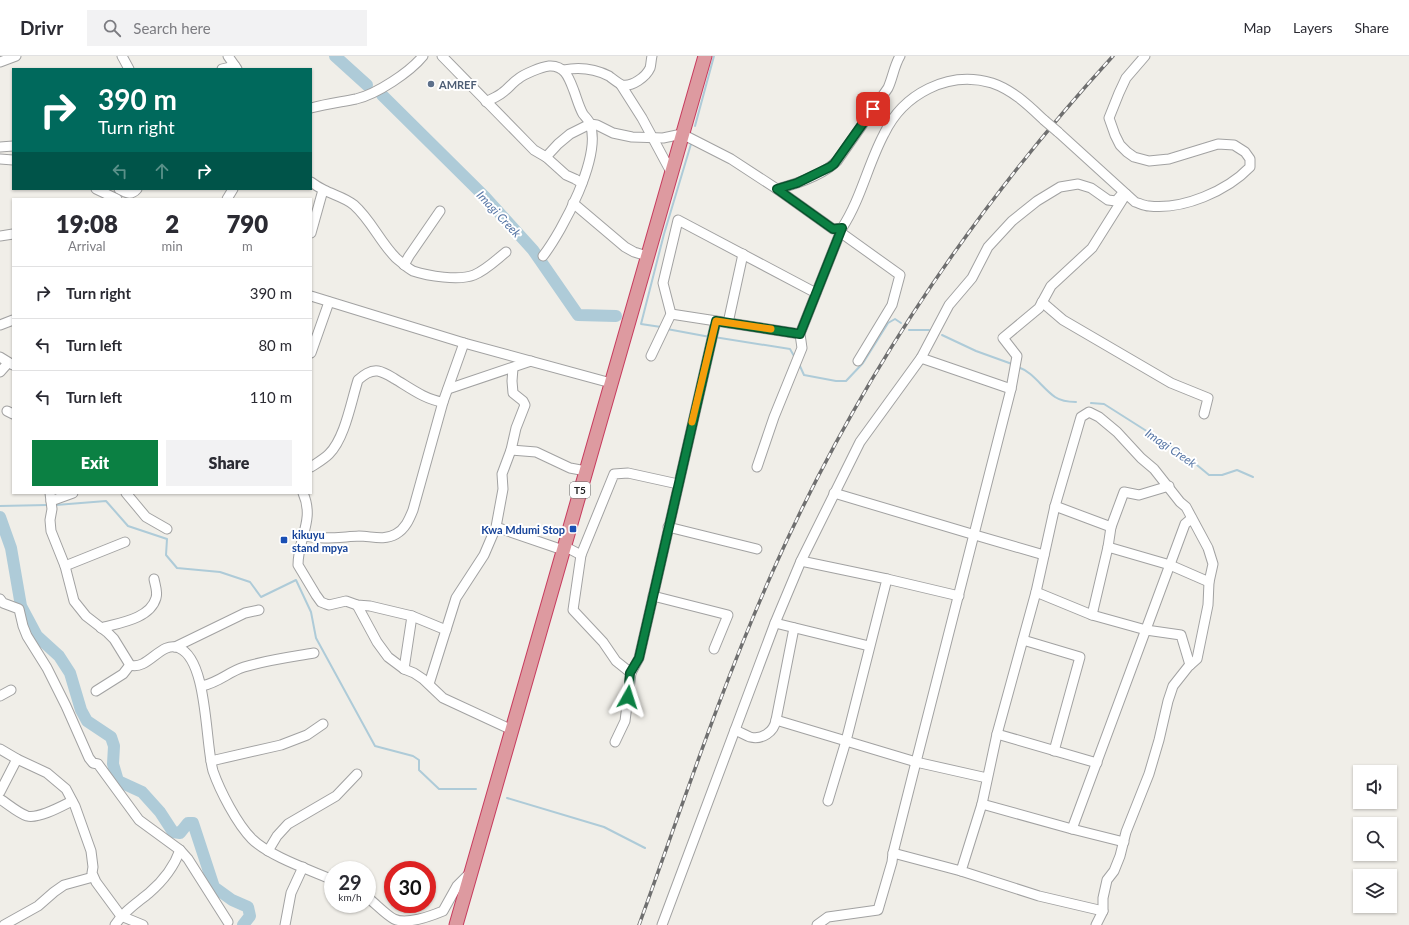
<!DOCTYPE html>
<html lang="en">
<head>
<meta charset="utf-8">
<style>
  :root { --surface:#fff; --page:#f2f2f3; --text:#2b2b33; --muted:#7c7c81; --line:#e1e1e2; --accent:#0b8043 }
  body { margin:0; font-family:Lato,sans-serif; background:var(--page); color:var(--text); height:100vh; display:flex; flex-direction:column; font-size:15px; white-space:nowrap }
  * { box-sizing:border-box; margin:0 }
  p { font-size:13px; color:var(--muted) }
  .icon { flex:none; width:22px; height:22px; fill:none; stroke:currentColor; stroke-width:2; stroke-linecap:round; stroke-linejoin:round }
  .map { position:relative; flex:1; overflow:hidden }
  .sheet { position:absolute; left:12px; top:142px; width:300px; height:296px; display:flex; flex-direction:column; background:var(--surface); border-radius:0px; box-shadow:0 1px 3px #0004 }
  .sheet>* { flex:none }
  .guide { position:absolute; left:12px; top:12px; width:300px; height:122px; border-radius:0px; box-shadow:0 1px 3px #0004; background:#00695c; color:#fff; overflow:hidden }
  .controls { position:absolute; left:1353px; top:709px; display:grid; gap:8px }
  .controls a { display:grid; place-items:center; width:44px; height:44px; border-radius:0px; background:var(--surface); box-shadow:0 1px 3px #0004; font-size:20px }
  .speed { position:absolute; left:324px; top:805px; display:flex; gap:8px; font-size:20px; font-weight:700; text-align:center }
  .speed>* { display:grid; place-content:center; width:52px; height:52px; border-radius:50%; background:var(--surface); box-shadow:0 1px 3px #0004; line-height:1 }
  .speed small { font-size:10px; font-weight:400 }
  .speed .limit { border:6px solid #d22; background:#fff; color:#111 }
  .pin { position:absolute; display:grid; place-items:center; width:34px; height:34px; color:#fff; margin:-17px; border-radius:8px; box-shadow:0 2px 6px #0006 }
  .me { position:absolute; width:44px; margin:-22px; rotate:6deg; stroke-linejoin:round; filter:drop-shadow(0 0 3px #0008) }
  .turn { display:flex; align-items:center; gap:14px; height:84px; padding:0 20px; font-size:18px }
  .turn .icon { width:52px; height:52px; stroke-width:2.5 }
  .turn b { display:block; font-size:28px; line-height:34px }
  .lanes { display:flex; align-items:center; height:38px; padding:0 20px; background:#0003; justify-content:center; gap:20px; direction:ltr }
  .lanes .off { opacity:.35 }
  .eta { display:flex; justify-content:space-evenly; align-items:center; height:68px; text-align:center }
  .eta b { font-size:24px; font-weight:800; line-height:28px }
  .cta { display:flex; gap:8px; margin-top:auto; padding:8px 20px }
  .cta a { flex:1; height:46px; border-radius:0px; background:var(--accent); color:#fff; font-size:16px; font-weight:800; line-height:46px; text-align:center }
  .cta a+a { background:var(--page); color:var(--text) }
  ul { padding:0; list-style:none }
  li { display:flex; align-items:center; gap:12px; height:52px; padding:0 20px; border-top:1px solid var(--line) }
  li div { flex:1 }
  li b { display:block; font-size:15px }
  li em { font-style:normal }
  header { display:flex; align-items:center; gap:24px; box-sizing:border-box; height:56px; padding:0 20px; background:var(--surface); border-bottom:1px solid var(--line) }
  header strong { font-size:19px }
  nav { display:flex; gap:22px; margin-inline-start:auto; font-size:14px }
  .search { width:280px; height:36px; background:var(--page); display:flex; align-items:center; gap:10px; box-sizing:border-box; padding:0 14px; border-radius:0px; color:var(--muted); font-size:15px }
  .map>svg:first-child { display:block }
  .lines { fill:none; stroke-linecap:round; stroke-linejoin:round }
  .stream { stroke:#aecbd8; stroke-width:2 }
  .river { stroke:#aecbd8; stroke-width:12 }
  .minor-casing { stroke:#a2a2a2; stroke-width:11 }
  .highway-casing { stroke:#c73c5e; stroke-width:15 }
  .minor { stroke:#fff; stroke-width:9 }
  .highway { stroke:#dd9aa0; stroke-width:13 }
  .rail-casing { stroke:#6f6f6f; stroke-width:3.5 }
  .rail { stroke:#fff; stroke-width:2; stroke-dasharray:6; stroke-linecap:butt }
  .minor-bridge-casing { stroke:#a2a2a2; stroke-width:11; stroke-linecap:butt }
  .minor-bridge { stroke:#fff; stroke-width:9 }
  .route-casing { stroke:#07532c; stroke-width:10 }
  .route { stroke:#0b8043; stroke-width:7 }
  .slow { stroke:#f59e0b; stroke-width:7 }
  .service-dot { fill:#5c6f8a; stroke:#fff; stroke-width:1.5 }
  .transit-dot { fill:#1a4fb4; stroke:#fff; stroke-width:1.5 }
  .labels { text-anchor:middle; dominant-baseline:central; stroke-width:4; stroke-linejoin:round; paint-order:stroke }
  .shield { fill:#fff; stroke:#646464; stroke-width:1 }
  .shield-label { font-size:10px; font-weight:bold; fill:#212121 }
  .service-label { font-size:11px; font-weight:bold; fill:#4e5e75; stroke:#fff; text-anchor:start }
  .transit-label { font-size:11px; font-weight:bold; fill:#164399; stroke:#fff; text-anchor:end }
  .water-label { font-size:12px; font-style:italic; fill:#5877a6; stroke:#fff }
</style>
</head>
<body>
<header>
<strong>Drivr</strong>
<div class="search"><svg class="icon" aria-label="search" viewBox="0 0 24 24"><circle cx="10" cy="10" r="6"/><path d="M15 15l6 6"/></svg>Search here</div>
<nav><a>Map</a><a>Layers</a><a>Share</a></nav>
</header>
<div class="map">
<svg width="1409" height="869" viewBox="0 0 1409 869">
  <rect width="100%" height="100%" fill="#f0eee8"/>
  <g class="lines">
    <!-- stream -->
    <g class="stream">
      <path d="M695,70L714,0"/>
      <path d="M661,271L641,268L664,178L691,88"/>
      <path d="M667,273L710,281"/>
      <path d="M909,274H929"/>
      <path d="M942,279L976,295L1012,308"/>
      <path d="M714,281L790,293L794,300"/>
      <path d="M799,308L804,319L836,325H846L863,307L888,267L895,263L901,267"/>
      <path d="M1018,311C1033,316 1042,332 1055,341C1061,345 1069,346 1076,346"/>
      <path d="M1091,347L1104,348L1186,400L1209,419H1222L1237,414L1253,421"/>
      <path d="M56,449L106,445L128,470L167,483L166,499L177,512L220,516L250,526L261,541L296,524L311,556L316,582L375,690L413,700L419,704V714L439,733H476"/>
      <path d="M0,450L47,449"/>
      <path d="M507,742L604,771L645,792"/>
    </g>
    <!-- river -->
    <g class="river">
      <path d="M335,0L367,29"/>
      <path d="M382,39L485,141L533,194L578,259L616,260"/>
      <path d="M0,461L11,492L21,550L37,580L59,600L70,617L81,654L87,665L111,681L114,690L113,708L118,725L142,736L160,756L173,776L180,777L188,767H193L214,831L232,844L248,851L250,860L243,869"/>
    </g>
    <defs>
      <g id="minor">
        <path d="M122,0L129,13"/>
        <path d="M228,0L237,13"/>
        <path d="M442,0L534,94L546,101L566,119L575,123L582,127"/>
        <path d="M0,6L16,0"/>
        <path d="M222,13L235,10"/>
        <path d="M564,14C579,11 595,13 609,20C613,23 618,27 622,29C632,31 646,21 650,12C651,9 651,4 652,0"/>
        <path d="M621,29L642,62L671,116"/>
        <path d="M486,46C491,43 497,41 502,37C508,33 512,27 518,23C524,18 541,11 549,10C565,9 569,22 574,35C577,43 579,51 583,58C585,61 589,64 590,68C602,100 563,174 543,200"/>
        <path d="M311,52C326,48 341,46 356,43C377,38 410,16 423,0"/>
        <path d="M1058,76L1135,146C1139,147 1144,150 1149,150C1183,154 1227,135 1250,111V103L1245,96L1234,89L1218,88L1169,103L1149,105L1134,101L1127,96L1120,89L1115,79L1109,62L1119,37L1126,22L1145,0"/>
        <path d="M0,91L13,90"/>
        <path d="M546,101L558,88L570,78L590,68L597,69L613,77L632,81L663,82L682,78L731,103L777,133L833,173L842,172C861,143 868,108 884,78C903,38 948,14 992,27C1013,34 1029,50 1044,64"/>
        <path d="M0,103L13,104"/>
        <path d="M311,126C315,129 320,132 324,134C334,139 346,142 354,149C371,164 380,186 396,202C401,206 407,212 413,215C428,220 459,225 474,219C486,214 496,204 506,196"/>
        <path d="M96,133L117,143"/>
        <path d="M119,133C126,137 131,140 137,133"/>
        <path d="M777,133C796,128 823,119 837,105L888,32C893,21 894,10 900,0"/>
        <path d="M227,143L233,133"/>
        <path d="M573,147L625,191L634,196L647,200"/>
        <path d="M840,176L900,219L892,249L858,305"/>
        <path d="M311,177L323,134"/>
        <path d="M0,180L13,178"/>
        <path d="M404,209L409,200L440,155"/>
        <path d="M311,240L464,287L611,327"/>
        <path d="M1042,246L1063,264L1171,327L1208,342L1204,358"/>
        <path d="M671,258L800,278"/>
        <path d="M728,267L743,198"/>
        <path d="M0,269L13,264"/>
        <path d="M311,297L329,246"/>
        <path d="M651,300L671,258L663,227L678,164L816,237"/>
        <path d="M0,301L13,309"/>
        <path d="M921,302L1011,333"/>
        <path d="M0,316L8,307"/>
        <path d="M448,333L531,305"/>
        <path d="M7,355L13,358"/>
        <path d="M511,394L536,396L570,412L586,415"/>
        <path d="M311,411C317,407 324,403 329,398C345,382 351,346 358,324C364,319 370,314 378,315C384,316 390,320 395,323C410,332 426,344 443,346"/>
        <path d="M757,411L774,361L802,292L800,278L842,172"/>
        <path d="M678,428L628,417L614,418L581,499L573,554L603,586L616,605L631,617L639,602L716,265"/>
        <path d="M50,437L52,453L50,464L51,475L65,510L74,545L86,560L108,577L114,583L130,609C148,615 161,584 179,592C208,604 205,687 213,715C220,735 237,768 252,783C269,800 310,814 333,824"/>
        <path d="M126,437L146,461L167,473"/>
        <path d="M303,437C315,464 298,482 298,509L316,539L321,546L326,548L329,549L346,545L357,549L370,550L412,560L446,574"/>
        <path d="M834,437L975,479L1044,499"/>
        <path d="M51,445L73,437"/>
        <path d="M1055,450L1111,471L1108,491"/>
        <path d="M496,471L563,494"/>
        <path d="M668,471L757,493"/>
        <path d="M1111,471L1124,436L1139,439L1169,430"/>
        <path d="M304,480C322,484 340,481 359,480C371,480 384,485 396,478C405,473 409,464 413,454L443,346L464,287"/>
        <path d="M564,490L581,499"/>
        <path d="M801,505L887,523L846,685L916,706L1011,333L1017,300L1003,282L1039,252L1051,230L1092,192L1126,138"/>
        <path d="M65,510L125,486"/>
        <path d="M887,523L959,540"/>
        <path d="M1036,536L1092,559L1146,574L1181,579L1190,609"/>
        <path d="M653,540L728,559L714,593"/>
        <path d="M0,543L3,547L19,553L23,570L27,580L47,612L66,650L89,702L93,707L98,708L139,764L180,794L188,803L228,866"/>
        <path d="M357,549L377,586L388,601L404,613L414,617L423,623L443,642L512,674"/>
        <path d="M1092,559L1108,491L1170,509L1209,526"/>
        <path d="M775,567L869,590"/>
        <path d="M101,572C119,567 150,563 156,542C158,536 155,529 154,523"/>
        <path d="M794,572L776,664L846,685L828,745"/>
        <path d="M1023,584L1080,601L1054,695"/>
        <path d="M175,591L245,557L259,554"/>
        <path d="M404,613L412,560"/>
        <path d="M429,628L456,542L484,499L496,471L503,433L502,418L511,394L516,372L525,349L523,345L513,337L512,325L513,312"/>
        <path d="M202,630C220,626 228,616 244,611C267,604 291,601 314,597"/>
        <path d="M96,635L123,618L130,609"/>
        <path d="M0,640L11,634"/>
        <path d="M735,674C740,676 745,679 750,681C762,684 774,676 776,664"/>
        <path d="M997,678L1097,707"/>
        <path d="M615,686L625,665L631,617"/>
        <path d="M0,693L17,703L47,717L66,733L75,750L91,795L93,811L92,817L96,826L121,860L143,869"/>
        <path d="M211,705L281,689L307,679L323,668"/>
        <path d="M0,736L17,703"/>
        <path d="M0,743C8,748 18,757 27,760C39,763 62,750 72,745"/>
        <path d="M982,748L961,815L1039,840L1103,855"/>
        <path d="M1072,773L1124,786"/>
        <path d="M268,795L277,780L288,768L336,740L357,718"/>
        <path d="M893,797L961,815"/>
        <path d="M367,841C375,847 386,859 394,863C406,869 431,860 443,855L457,830L470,817"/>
        <path d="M4,869L38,850L54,836L64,829L93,821"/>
        <path d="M115,869C124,855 137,847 149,837C163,825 174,811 180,794"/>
        <path d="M285,869L291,837L303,811"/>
        <path d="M662,869L775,567L801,505L860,386L921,302L949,249L972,222L988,191L1012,165L1037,145L1060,131L1078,128L1091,132L1108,144L1116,145L1122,138"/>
        <path d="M817,869L828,861L878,854L892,806L893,797L916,706L987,722"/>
        <path d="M1096,869L1103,855V842L1107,824L1114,815L1120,800L1126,776L1149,718L1159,684L1168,645L1173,630L1188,611L1197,603L1208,549L1209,526L1213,508L1208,492L1186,451L1180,446L1154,413L1141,402L1117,376L1099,361L1089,356L1081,361L1055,450L1036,536L997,678L982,748L1072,773L1185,468L1192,462"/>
      </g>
      <path id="highway" d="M456,869L705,0"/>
    </defs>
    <!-- minor casing -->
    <use href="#minor" class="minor-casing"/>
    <!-- highway casing -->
    <use href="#highway" class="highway-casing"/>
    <!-- minor -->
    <use href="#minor" class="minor"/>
    <!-- highway -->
    <use href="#highway" class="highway"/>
    <defs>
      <path id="rail" d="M639,869C682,751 721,632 772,517C856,327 973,153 1113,0"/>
    </defs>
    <!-- rail casing -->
    <use href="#rail" class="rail-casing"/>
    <!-- rail -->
    <use href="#rail" class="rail"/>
    <defs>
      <path id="minor-bridge" d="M1044,64L1058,76"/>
    </defs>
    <!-- minor-bridge casing -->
    <use href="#minor-bridge" class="minor-bridge-casing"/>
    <!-- minor-bridge -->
    <use href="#minor-bridge" class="minor-bridge"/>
  </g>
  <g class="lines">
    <defs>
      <path id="route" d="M628,641L630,617L639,602L716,265L800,278L842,172L833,173L777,133L797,127L830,111L834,108L873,53"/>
    </defs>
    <!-- route casing -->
    <use href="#route" class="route-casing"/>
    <!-- route -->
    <use href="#route" class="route"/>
    <!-- slow -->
    <path class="slow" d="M692,366L716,265L771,273"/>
  </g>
  <!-- markers -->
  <circle class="service-dot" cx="431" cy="28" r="4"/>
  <g class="transit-dot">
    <rect x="569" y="469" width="8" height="8" rx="2"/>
    <rect x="280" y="480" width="8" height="8" rx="2"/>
  </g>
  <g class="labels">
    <!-- shield labels -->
    <rect class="shield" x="570" y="426" width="20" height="16" rx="3"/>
    <g class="shield-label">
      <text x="580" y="434">T5</text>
    </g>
    <!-- service labels -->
    <g class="service-label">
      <text x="439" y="28">AMREF</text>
    </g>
    <!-- transit labels -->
    <g class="transit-label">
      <text x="565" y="473">Kwa Mdumi Stop</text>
      <text x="292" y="478" text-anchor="start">kikuyu<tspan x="292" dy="13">stand mpya</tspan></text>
    </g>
    <!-- water labels -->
    <g class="water-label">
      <text transform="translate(499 158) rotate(47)">Imagi Creek</text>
      <text transform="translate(1171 392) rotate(34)">Imagi Creek</text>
    </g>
  </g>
</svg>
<div class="controls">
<a><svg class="icon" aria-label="sound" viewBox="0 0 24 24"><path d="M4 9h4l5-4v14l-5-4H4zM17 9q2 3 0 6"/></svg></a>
<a><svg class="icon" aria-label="search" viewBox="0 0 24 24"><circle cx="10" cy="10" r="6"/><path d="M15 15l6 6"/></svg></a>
<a><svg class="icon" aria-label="layers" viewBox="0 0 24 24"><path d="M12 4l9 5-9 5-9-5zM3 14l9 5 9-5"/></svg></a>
</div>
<div class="speed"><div>29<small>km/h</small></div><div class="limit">30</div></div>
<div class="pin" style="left:873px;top:53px;background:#d93025"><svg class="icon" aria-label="arrive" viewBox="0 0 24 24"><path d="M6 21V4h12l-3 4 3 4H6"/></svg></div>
<svg class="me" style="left:628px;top:641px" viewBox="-20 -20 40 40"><path d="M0-17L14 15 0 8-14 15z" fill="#0b8043" stroke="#fff" stroke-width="4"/></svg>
<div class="guide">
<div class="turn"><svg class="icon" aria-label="right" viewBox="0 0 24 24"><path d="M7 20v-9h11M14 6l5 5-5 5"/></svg><div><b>390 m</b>Turn right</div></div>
<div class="lanes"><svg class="icon off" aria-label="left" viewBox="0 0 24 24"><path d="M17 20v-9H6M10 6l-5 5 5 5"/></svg><svg class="icon off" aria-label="ahead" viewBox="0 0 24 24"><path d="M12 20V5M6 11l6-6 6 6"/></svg><svg class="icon" aria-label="right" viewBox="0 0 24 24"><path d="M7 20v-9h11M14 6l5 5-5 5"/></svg></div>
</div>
<section class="sheet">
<div class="eta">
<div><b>19:08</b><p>Arrival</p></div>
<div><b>2</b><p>min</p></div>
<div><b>790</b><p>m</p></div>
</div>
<ul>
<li><svg class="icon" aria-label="right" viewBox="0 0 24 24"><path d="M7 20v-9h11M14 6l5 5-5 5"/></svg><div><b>Turn right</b></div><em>390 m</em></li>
<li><svg class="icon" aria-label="left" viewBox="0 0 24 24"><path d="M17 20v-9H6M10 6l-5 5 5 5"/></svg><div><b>Turn left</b></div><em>80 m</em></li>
<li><svg class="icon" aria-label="left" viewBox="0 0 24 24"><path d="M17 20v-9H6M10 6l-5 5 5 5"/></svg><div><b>Turn left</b></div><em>110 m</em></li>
</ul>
<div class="cta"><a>Exit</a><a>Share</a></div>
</section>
</div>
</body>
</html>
